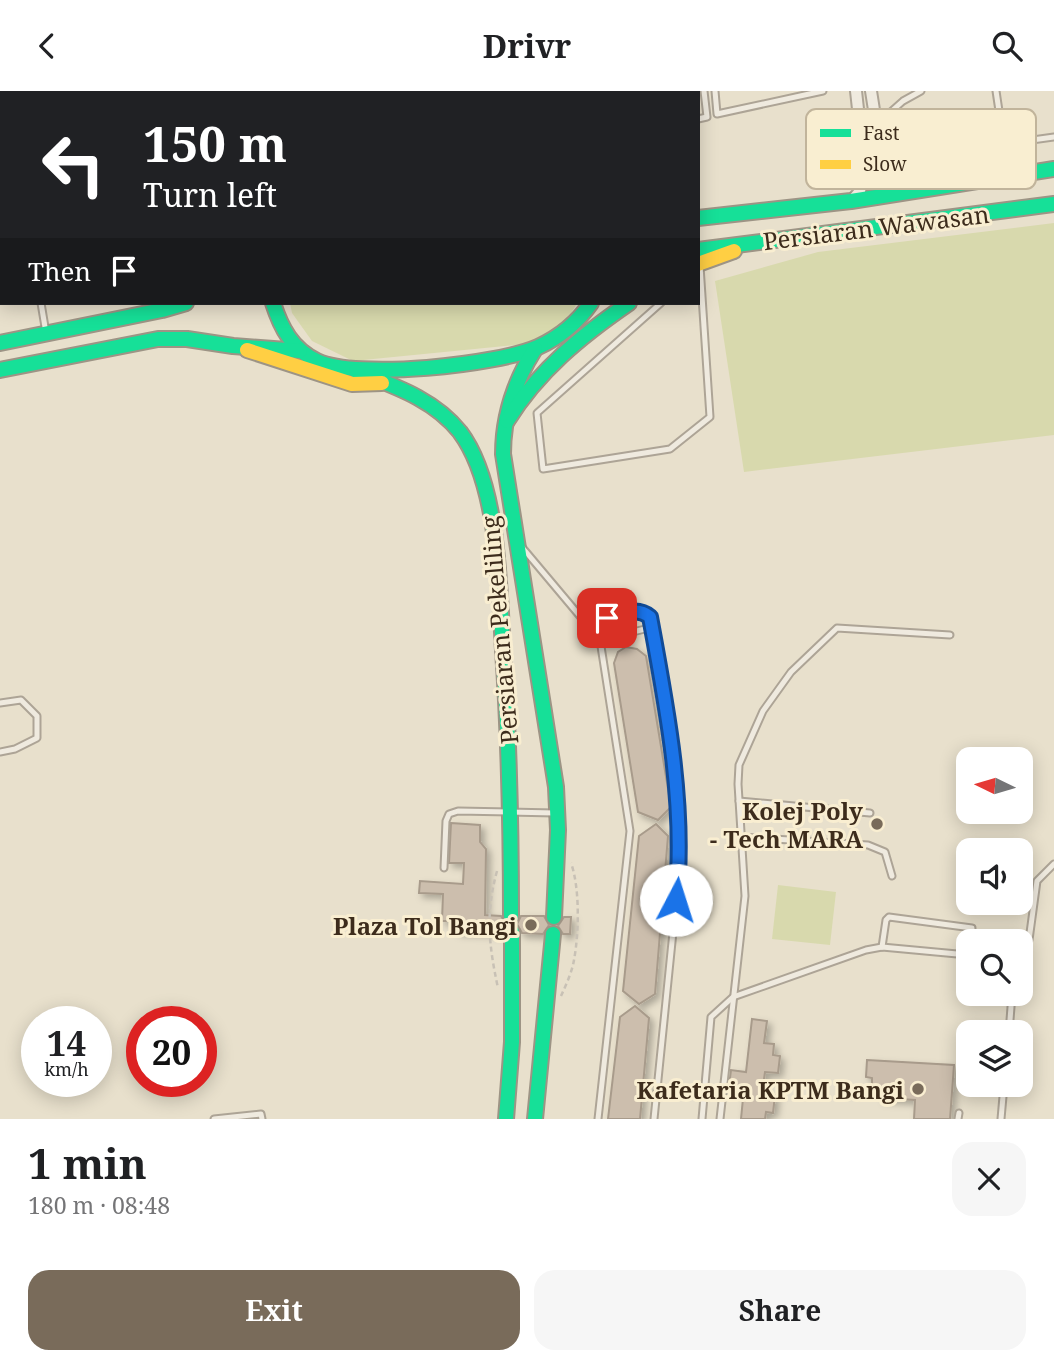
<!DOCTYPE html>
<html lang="en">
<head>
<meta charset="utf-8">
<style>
  :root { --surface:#fff; --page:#f6f6f6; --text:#202124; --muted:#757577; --accent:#796b5a }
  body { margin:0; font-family:"Noto Serif",serif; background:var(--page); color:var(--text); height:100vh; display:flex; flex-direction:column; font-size:26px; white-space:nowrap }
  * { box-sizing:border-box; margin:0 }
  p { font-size:23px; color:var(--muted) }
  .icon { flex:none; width:38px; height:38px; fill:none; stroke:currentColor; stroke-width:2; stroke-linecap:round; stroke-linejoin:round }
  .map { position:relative; height:1028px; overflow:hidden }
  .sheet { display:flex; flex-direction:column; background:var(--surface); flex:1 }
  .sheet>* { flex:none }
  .top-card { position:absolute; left:0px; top:0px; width:700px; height:214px; box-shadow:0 4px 18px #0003; background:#202124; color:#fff; overflow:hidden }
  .needle { width:46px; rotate:275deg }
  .tools { position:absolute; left:956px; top:656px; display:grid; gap:14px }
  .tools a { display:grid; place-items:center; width:77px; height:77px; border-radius:14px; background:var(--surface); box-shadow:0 4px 18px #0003; font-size:35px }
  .speed { position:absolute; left:21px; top:915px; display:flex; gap:14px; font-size:35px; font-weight:700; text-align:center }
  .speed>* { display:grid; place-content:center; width:91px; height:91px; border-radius:50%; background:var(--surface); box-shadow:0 4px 18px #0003; line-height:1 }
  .speed small { font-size:18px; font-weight:400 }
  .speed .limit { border:10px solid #d22; background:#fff; color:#111 }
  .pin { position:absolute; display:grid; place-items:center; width:60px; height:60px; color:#fff; margin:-30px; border-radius:14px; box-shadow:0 4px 10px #0006 }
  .me { position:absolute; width:77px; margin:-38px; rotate:5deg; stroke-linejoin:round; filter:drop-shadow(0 0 5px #0008) }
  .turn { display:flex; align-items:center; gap:24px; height:147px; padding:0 28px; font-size:32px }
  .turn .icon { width:91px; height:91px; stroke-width:2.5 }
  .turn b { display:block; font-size:49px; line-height:60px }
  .then { display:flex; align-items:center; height:66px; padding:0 28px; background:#0003; gap:14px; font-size:26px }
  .round { display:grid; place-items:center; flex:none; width:74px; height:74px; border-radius:21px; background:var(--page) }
  .overview { display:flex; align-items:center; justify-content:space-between; height:119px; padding:0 28px }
  h1 { font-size:42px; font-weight:700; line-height:52px }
  .cta { display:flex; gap:14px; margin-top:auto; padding:14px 28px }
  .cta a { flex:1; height:80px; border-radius:21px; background:var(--accent); color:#fff; font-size:28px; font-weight:700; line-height:80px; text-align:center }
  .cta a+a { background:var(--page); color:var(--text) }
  header { display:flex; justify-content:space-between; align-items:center; height:91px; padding:0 28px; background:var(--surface); font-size:32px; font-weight:700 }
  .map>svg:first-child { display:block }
  .green { fill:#d8d9ad }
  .building { fill:#ccbead; stroke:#a89b8b; stroke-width:2; filter:url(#shadow) }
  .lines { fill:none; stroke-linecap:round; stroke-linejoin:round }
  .lane-casing { stroke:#ada496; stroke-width:9 }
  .street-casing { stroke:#ada496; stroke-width:14 }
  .fast-casing { stroke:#9d9485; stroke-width:18 }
  .slow-casing { stroke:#9d9485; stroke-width:18 }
  .path { stroke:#c8c1b5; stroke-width:2.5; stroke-dasharray:5 3.5; stroke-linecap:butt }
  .lane { stroke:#efeadf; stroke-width:5 }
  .street { stroke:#efeadf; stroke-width:10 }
  .fast { stroke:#16e098; stroke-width:14 }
  .slow { stroke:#ffcf43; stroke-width:14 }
  .route-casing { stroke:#114b97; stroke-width:18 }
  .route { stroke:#1a73e8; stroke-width:12 }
  .poi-dot { fill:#796b5a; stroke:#f9eed1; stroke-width:2.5 }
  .labels { text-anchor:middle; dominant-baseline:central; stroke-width:6; stroke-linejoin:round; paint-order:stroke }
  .street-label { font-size:24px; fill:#3d2c1c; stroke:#f9eed1 }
  .poi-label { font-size:24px; font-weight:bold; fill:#3d2c1c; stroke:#f9eed1; text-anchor:end }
  .key { fill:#f9eed1; stroke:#c1b49b; stroke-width:2 }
  .key-label { font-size:19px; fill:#3d2c1c }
</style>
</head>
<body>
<header><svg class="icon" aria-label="back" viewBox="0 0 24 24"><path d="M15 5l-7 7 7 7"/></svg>Drivr<svg class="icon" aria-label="search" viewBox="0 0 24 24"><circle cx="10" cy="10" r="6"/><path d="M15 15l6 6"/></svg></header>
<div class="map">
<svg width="1054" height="1028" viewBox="0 0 1054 1028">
  <defs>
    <filter id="shadow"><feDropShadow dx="4" dy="4" stdDeviation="3.5" flood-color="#0004"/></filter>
  </defs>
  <rect width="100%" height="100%" fill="#e8e0cc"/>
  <!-- green -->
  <g class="green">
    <path d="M1054,132V344L744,381L715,190L818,161Z"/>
    <path d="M290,212H577C567,233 546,243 526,253L353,270L312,250L292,222Z"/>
    <path d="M778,794L836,801L830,854L772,848Z"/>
  </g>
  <!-- building -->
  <g class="building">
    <path d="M626,556L637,558L646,565L671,716L658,729L638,721L614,572L618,561Z"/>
    <path d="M451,732L480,734V751L486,758L485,824L501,825L506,833L502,841L457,840V830H442L443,803L419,802L420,790L463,793L464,772H449Z"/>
    <path d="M656,733L668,745L655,903L639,913L623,900L639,745Z"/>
    <path d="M521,825H544L549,834L543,843L522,842L517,833Z"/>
    <path d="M564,826H571L570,843H563L558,835Z"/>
    <path d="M635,915L649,927L640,1028H608L620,926Z"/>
    <path d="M752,928L767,930L764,952L774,953L773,964L780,965L778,982L765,981L762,1002L775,1004L773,1022L766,1021L765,1028H741L744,997L729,995L731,979L746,981Z"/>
    <path d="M867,969L954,974L950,1028H914L915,1009L881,1007V996L872,995V987L866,986Z"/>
  </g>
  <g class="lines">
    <defs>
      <g id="lane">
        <path d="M15,0L16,2"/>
        <path d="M567,0L572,2"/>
        <path d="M643,0V2"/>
        <path d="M715,0L717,23L823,0"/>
        <path d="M996,0L1004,53"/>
        <path d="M0,13H2"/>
        <path d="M698,28L707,26L704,0"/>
        <path d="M876,34L903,10L921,0"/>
        <path d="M881,65L932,63L1054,46"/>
        <path d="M0,151L2,153"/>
        <path d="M0,200L2,199"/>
        <path d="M41,212L46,242"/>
        <path d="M661,212L537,322L543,378L670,358L710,326L700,175"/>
        <path d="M521,455L600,549L630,740L598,1028"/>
        <path d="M607,527C622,523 638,515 650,526L676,693L680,737L679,782L654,1028"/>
        <path d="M600,549L645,538L653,540"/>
        <path d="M0,612L21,609L37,625V647L15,658L0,661"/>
        <path d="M739,710L870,722"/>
        <path d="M742,746L868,754L885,761L892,785"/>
        <path d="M444,777L446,730L449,723L458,720L555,722"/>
        <path d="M882,856L886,829L889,826L972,837L971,850"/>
        <path d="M1020,862L1029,849L1037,790L1054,773"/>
        <path d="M1009,942L1012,903"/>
        <path d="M214,1028L261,1023L262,1028"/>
        <path d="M702,1028L711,926L733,906L866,859L882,856L968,864"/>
        <path d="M720,1028L745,805L738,693L739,674L763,620L791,581L837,537L950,544"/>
        <path d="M958,1028L959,1022"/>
        <path d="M1001,1028L1004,994"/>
      </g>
      <g id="street">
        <path d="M871,0L883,76L893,92L908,102"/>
        <path d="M851,110L860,100L865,81L856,0"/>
      </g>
      <g id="fast">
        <path d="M448,0L449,2"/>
        <path d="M463,0V2"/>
        <path d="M388,2L389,0"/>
        <path d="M698,127L851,110L1054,78"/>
        <path d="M698,159L1054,113"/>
        <path d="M273,212C281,237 292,258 317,270C357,289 497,274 538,256C560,246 577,232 591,212"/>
        <path d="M0,252L162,219L186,212"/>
        <path d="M535,258C514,291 503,324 503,363L556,696L558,739L554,826"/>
        <path d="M0,279L158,248H187L233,255L300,260"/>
        <path d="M356,280C394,295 434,308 460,341C499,393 499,495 503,559C509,647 511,736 511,825"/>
        <path d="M507,330C538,280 581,245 629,212"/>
        <path d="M506,1028L512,951V841"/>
        <path d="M535,1028L553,843"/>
      </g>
      <g id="slow">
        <path d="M402,2L403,0"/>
        <path d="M698,173L734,160"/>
        <path d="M247,259L352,293L382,292"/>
      </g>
    </defs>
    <!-- lane casing -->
    <use href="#lane" class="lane-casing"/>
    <!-- street casing -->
    <use href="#street" class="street-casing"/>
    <!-- fast casing -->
    <use href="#fast" class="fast-casing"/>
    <!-- slow casing -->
    <use href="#slow" class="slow-casing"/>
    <!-- path -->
    <g class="path">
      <path d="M497,780C485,823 489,855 498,897"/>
      <path d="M561,905C566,894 572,881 574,869C579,842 580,797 571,772"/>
    </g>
    <!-- lane -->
    <use href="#lane" class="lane"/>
    <!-- street -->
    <use href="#street" class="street"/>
    <!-- fast -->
    <use href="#fast" class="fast"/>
    <!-- slow -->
    <use href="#slow" class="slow"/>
  </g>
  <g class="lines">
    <defs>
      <path id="route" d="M607,527C622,523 637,515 650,526C667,617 686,717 676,809"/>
    </defs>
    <!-- route casing -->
    <use href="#route" class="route-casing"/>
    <!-- route -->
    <use href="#route" class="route"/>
  </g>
  <!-- markers -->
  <g class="poi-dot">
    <circle cx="877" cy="733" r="7"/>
    <circle cx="531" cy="834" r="7"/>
    <circle cx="918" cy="998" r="7"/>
  </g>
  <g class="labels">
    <!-- street labels -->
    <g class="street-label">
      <text transform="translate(876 136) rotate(-7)">Persiaran Wawasan</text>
      <text transform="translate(499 539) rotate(-95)">Persiaran Pekeliling</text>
    </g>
    <!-- poi labels -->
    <g class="poi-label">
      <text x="863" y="719">Kolej Poly<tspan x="863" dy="28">- Tech MARA</tspan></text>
      <text x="517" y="834">Plaza Tol Bangi</text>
      <text x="904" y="998">Kafetaria KPTM Bangi</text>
    </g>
  </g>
  <!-- legend -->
  <rect x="806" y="18" width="230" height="80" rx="10" class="key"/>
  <rect x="820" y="38" width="31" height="8" fill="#16e098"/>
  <rect x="820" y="69" width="31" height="9" fill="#ffcf43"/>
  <g class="key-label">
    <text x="863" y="49">Fast</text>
    <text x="863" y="80">Slow</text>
  </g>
</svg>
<div class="tools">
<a><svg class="needle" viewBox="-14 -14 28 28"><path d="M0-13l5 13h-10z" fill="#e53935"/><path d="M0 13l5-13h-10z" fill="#757577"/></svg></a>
<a><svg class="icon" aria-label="sound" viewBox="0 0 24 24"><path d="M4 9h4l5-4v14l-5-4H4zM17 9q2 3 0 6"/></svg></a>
<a><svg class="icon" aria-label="search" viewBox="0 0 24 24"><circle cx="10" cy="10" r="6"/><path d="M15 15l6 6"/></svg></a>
<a><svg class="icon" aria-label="layers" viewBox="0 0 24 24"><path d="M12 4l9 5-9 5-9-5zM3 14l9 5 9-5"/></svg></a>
</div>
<div class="speed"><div>14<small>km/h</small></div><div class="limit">20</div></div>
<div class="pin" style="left:607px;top:527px;background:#d93025"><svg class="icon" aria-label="arrive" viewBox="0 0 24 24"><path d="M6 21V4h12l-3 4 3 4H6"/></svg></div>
<svg class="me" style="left:676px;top:809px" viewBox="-20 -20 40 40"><circle r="19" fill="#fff"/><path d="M0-13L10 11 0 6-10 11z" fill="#1a73e8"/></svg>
<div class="top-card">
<div class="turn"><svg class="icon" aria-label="left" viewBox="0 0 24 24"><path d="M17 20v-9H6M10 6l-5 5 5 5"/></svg><div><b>150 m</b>Turn left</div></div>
<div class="then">Then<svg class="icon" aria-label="arrive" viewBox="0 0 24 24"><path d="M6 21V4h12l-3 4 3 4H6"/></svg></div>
</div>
</div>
<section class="sheet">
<div class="overview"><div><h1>1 min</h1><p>180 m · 08:48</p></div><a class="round"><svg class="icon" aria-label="close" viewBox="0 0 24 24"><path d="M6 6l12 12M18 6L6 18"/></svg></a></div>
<div class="cta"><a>Exit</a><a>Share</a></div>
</section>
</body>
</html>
